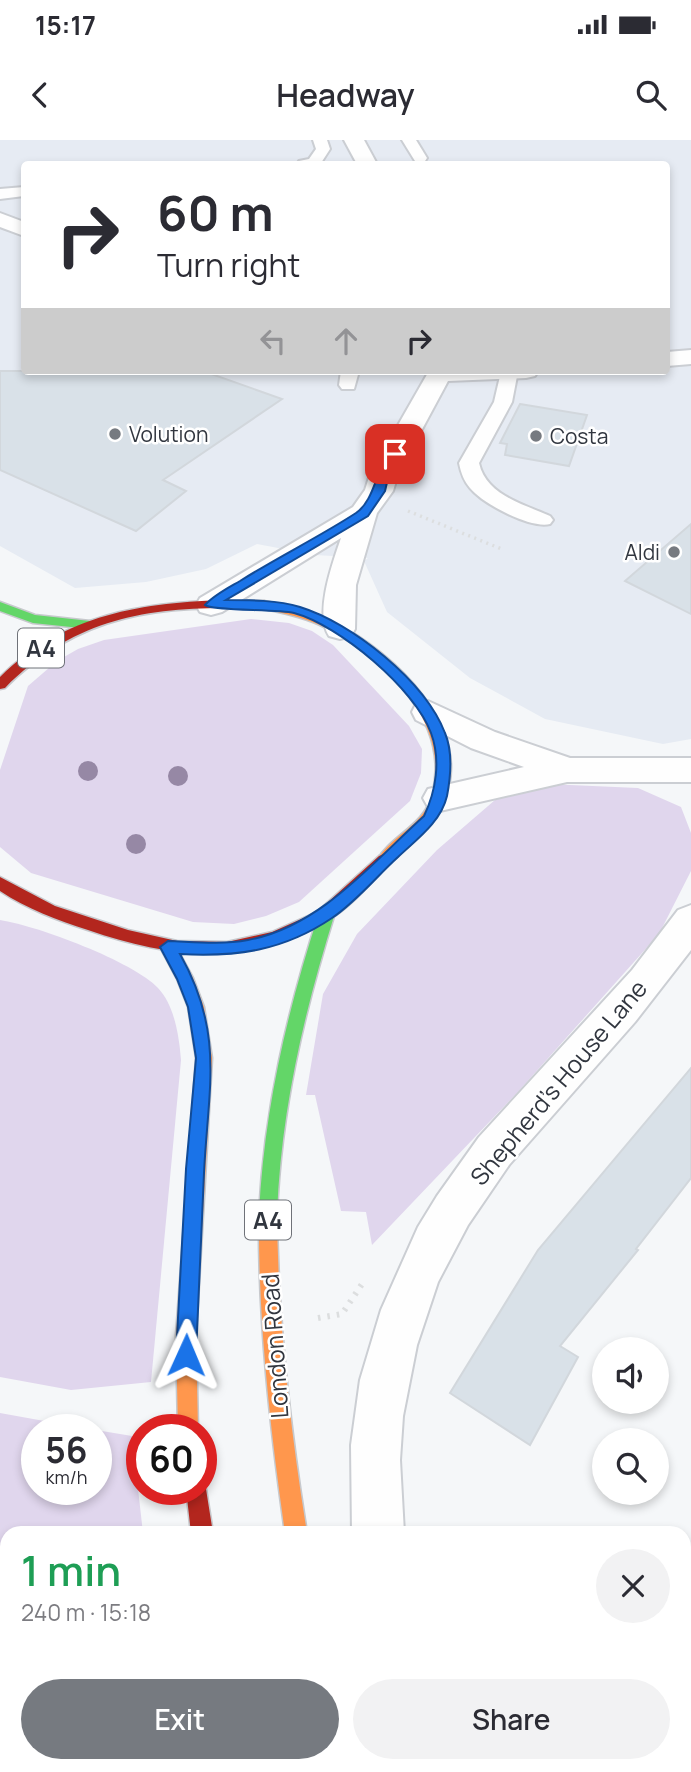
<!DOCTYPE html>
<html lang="en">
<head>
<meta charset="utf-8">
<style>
  :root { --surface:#fff; --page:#f2f2f3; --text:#2b2b33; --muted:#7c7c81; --accent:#767a80 }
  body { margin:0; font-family:Manrope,sans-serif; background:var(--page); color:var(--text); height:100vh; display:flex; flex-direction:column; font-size:26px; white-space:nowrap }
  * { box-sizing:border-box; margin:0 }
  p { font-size:23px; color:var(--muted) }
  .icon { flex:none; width:38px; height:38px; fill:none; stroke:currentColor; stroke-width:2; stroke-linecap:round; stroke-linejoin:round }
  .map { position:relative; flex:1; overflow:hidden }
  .sheet { position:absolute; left:0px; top:1386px; width:691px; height:247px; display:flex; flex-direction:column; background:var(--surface); border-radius:21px 21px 0 0; box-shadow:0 4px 10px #0003 }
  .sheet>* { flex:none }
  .guide { position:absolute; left:21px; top:21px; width:649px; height:214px; border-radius:7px; box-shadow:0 4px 10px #0003; background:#fff; color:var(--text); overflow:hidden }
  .tools { position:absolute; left:592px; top:1197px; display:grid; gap:14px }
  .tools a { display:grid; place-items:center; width:77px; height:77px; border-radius:50%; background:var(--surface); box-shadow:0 4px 10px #0003; font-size:35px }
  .speed { position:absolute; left:21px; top:1274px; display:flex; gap:14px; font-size:35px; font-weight:700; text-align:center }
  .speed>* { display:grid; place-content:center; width:91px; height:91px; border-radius:50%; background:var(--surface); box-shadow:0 4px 10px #0003; line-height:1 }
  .speed small { font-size:18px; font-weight:400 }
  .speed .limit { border:10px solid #d22; background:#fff; color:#111 }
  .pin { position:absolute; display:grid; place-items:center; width:60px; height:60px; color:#fff; margin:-30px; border-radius:14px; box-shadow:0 4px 10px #0006 }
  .me { position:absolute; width:77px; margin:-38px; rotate:1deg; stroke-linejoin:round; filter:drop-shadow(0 0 5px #0008) }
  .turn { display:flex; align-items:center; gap:24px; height:147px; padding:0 21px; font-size:32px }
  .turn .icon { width:91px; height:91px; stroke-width:2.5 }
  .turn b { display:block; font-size:49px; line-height:60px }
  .lanes { display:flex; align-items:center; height:66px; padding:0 21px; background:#0003; justify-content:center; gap:35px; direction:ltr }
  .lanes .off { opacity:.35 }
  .round { display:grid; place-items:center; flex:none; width:74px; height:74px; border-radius:37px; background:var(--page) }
  .headline { display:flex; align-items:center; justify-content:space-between; height:119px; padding:0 21px }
  h1 { font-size:42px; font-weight:600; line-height:52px; color:#1e9e55 }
  .action { display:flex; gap:14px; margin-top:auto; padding:14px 21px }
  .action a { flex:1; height:80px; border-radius:42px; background:var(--accent); color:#fff; font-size:28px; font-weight:600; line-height:80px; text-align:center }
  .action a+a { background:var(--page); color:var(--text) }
  .status { display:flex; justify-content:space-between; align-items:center; height:49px; padding:0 35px; background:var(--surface); direction:ltr }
  .status svg { height:19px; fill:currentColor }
  header { display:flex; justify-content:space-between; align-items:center; height:91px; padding:0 21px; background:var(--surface); font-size:32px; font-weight:600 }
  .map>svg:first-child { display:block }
  .built { fill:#e6ebf3; fill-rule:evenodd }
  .green { fill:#e0d6ed }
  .building { fill:#d9e1e8; stroke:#d2d7dc; stroke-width:2 }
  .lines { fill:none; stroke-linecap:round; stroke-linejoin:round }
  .lane-casing { stroke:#cbced3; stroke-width:4 }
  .street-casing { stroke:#cbced3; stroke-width:4 }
  .fast-casing { stroke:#c7c9cd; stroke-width:3 }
  .slow-casing { stroke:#c7c9cd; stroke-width:3 }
  .jam-casing { stroke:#c7c9cd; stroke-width:3 }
  .path-far1 { stroke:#dcdedf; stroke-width:3.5; stroke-dasharray:2 4.5; stroke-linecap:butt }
  .path { stroke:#dcdedf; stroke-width:6; stroke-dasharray:2.5 7; stroke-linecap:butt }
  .lane { fill:#fefefe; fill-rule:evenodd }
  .street { fill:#fefefe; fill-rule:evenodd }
  .fast { fill:#63d668; fill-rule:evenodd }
  .slow { fill:#ff974d; fill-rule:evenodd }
  .jam { fill:#b3261e; fill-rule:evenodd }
  .tree { fill:#9688a5 }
  .route { fill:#1a73e8; stroke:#114b97; stroke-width:2 }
  .poi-dot { fill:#767a80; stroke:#fff; stroke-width:2.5 }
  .labels { text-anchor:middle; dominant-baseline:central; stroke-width:5; stroke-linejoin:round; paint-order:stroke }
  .far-poi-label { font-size:21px; fill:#31363f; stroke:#fff; text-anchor:start }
  .shield { fill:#fff; stroke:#6f7279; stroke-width:2 }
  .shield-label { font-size:23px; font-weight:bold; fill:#31363f }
  .street-label { font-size:24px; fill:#31363f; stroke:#fff }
</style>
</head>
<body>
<div class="status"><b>15:17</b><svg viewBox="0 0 49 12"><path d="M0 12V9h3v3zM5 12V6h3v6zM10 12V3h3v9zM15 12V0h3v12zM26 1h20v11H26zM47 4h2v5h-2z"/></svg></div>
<header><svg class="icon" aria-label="back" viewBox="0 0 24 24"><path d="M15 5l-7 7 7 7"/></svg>Headway<svg class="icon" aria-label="search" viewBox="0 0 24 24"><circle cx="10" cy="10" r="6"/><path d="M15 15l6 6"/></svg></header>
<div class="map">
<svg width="691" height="1632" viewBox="0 0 691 1632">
  <rect width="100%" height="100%" fill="#f5f7f9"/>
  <!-- built -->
  <path class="built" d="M0,0H691V599L663,604L545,579L470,538L387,472L364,421L368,418L315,415L257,404L206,429L146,442L75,448L0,406ZM24,24H667V231H24Z"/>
  <!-- green -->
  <g class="green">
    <path d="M251,479L289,483L312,491L333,505L409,586L422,609L421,633L410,661L299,762L266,776L234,784L193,782L31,733L0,707V630L28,546L57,521L78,509L104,500Z"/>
    <path d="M547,644L638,648L681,667L691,693V731L659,794L517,953L372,1105L366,1072L341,1071L315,955H306L323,854L357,794L437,710L495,660Z"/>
    <path d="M0,780C38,786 132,821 158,848C175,866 179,897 181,920L151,1242L71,1250L0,1237Z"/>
    <path d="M0,1273L94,1290H37V1349H96V1290L132,1296L143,1393H7V1626H152L153,1632H0Z"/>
  </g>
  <!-- building -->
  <g class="building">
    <path d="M0,231H203L282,259L163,340L186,351L136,391L0,330Z"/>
    <path d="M520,264L587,275L569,326L505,315L507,304L500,303Z"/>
    <path d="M691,384V474L625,441Z"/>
    <path d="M691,928V1038L636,1109L638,1110L560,1206L578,1217L530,1305L450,1253L538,1110Z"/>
  </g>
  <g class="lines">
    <defs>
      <g id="lane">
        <path d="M313,0H327L330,9L321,23L297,24L299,21L309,19L316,9Z"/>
        <path d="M402,0H416L427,18L425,21H415Z"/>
        <path d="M24,47V56L0,59V49Z"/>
        <path d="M341,231H359L354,249H342L339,245Z"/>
        <path d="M518,231L512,262L479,323C486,355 523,364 550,376L553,380L550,384C531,389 483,364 470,348C464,341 461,333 459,323L494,262L501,232Z"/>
      </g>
      <g id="street">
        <path d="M344,0H364L377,24H357Z"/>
        <path d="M0,73L24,82V96L0,87Z"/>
        <path d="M691,210V224L667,226V212Z"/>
        <path d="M429,231H538L535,236L526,238L448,241L398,334L393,351L377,373L356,445L355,489L351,496L340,499L329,496C314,473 333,422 341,398L222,472L211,475L200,472L196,465L200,458L353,367L365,350L370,334Z"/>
        <path d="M428,561L495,592L570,618H691V642H567L440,671L428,667L423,658L428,649L524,627L471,608L416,580L412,572L416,564Z"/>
        <path d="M691,765V810L635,882L509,1025L468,1085L438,1142L417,1205L403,1276L400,1320L404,1393H352L351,1305L360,1240L381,1170L418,1087L437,1056L479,997L632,830L678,770Z"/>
        <path d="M413,1626H471L473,1632H415Z"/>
      </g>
      <g id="fast">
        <path d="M0,462L35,475L90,481L96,485L90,489L33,483L0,471Z"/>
        <path d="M327,767L335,773C304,872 281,970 277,1074L274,1080L268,1082L262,1080L259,1074C264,970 287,872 319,773Z"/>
      </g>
      <g id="slow">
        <path d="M264,461C289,466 313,471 336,483C393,513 473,586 445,659C434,687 410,705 389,724L384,726L377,720C391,696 424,685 432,656C452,582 385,519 326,488C305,477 282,473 260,468L258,465Z"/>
        <path d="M168,801L174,803L193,838L204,867L212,918L196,1196L198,1290H178L176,1196L196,918L188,867L177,839L160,807L162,803Z"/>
        <path d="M268,1066L274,1068L277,1074C278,1181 290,1287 307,1393H285C270,1287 258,1181 259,1074L262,1068Z"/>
        <path d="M341,1626H365L367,1632H343Z"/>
      </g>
      <g id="jam">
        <path d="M230,460L264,461L270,465L264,469C162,465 80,472 5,548L0,549V537C64,474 143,462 230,460Z"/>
        <path d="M384,714L391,720L389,724C371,742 353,765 330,779C250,828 173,819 88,790C57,780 27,769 0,751V737L55,766L128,790L177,801L227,802L272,792L317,772L379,716Z"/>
        <path d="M201,1341L206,1349L213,1393H191L186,1349H201Z"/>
        <path d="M239,1626H263L264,1632H240Z"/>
      </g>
    </defs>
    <!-- lane casing -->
    <use href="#lane" class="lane-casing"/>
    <!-- street casing -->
    <use href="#street" class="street-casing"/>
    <!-- fast casing -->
    <use href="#fast" class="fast-casing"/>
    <!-- slow casing -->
    <use href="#slow" class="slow-casing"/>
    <!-- jam casing -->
    <use href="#jam" class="jam-casing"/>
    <!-- path-far1 -->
    <path class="path-far1" d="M408,371L504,410"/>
    <!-- path -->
    <g class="path">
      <path d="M318,1178L342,1174L362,1144"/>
      <path d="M160,1626L161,1632"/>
    </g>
    <!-- lane -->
    <use href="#lane" class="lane"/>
    <!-- street -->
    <use href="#street" class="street"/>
    <!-- fast -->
    <use href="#fast" class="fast"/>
    <!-- slow -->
    <use href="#slow" class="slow"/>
    <!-- jam -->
    <use href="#jam" class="jam"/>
  </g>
  <!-- trees -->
  <g class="tree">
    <circle cx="88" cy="631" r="10"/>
    <circle cx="178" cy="636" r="10"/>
    <circle cx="136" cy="704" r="10"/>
  </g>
  <!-- route -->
  <path class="route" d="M395,311L401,314L389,334L385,351L368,376L226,460C249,460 278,460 300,467C352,483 425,541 445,593C453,612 451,635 447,656C441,682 417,699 398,717C377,736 356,762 332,778C283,811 237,817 180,814C225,894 208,948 204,1033C201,1094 199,1154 196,1215L193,1222L186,1225L179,1222L176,1215L186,1029L196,918L188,867L177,839L160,807L168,801C195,802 221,805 248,800C320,787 372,723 424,676C436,651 441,620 431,593C415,549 339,485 294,473C276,469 212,471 205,465C214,455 228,448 240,441C278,417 319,397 356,373C377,359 376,320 395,311Z"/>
  <!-- markers -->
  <g class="poi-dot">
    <circle cx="115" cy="294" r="7"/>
    <circle cx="536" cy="296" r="7"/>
    <circle cx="674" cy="412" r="7"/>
  </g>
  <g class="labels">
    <!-- far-poi labels -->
    <g class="far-poi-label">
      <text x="129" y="294">Volution</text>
      <text x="550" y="296">Costa</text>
      <text x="660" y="412" text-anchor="end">Aldi</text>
    </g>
    <!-- shield labels -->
    <g class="shield">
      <rect x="18" y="488.5" width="46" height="39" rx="5"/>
      <rect x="245" y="1060.5" width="46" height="39" rx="5"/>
    </g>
    <g class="shield-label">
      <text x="41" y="508">A4</text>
      <text x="268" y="1080">A4</text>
    </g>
    <!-- street labels -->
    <g class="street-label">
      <text transform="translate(558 942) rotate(-50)">Shepherd's House Lane</text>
      <text transform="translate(274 1206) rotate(-94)">London Road</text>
    </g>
  </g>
</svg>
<div class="tools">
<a><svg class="icon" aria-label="sound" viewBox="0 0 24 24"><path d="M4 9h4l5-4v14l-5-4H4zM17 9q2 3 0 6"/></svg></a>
<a><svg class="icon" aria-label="search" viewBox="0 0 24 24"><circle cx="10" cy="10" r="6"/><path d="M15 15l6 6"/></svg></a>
</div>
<div class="speed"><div>56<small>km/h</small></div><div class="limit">60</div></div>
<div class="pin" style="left:395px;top:314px;background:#d93025"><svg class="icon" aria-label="arrive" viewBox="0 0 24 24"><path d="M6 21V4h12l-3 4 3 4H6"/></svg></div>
<svg class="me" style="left:186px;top:1215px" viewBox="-20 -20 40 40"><path d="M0-17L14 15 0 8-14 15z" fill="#1a73e8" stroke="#fff" stroke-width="4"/></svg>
<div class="guide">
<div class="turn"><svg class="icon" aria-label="right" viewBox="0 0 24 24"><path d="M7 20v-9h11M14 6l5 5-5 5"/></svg><div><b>60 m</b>Turn right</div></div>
<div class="lanes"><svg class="icon off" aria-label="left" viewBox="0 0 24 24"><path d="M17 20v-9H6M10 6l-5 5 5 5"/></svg><svg class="icon off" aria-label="ahead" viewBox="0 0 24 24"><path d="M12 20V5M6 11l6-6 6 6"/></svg><svg class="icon" aria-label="right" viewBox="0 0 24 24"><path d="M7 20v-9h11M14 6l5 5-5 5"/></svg></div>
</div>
<section class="sheet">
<div class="headline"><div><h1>1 min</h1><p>240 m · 15:18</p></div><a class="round"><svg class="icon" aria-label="close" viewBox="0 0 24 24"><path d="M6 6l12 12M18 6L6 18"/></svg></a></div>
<div class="action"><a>Exit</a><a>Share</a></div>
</section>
</div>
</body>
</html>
